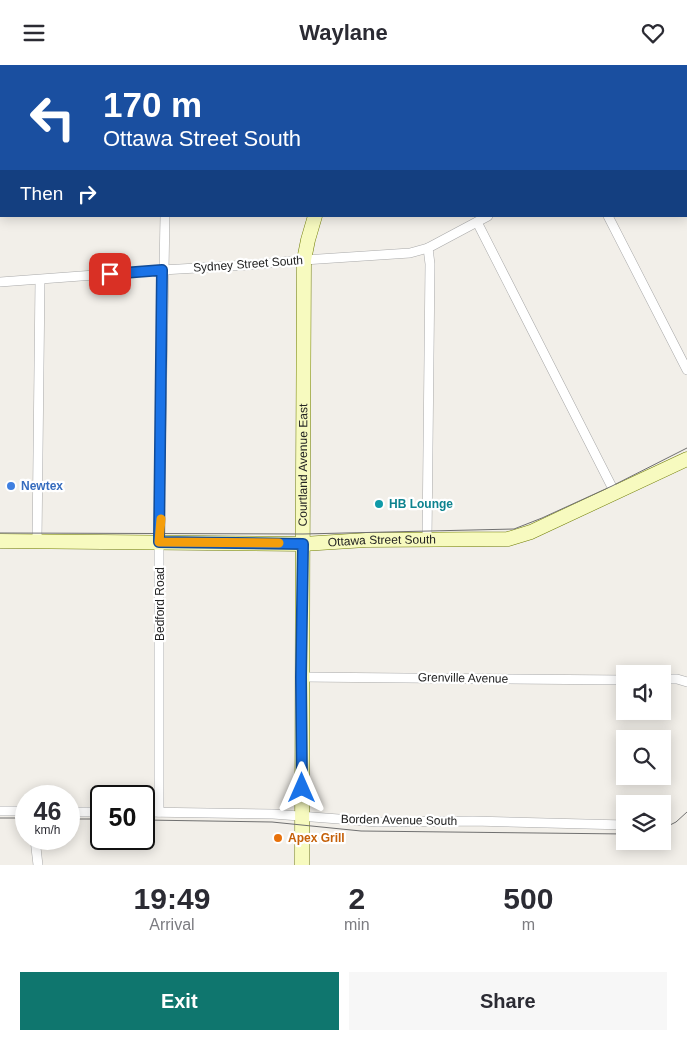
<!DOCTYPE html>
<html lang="en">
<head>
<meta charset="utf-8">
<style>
  :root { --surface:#fff; --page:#f7f7f7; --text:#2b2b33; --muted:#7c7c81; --accent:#0f766e }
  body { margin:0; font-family:Arial,sans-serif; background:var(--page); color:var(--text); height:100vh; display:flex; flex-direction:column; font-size:19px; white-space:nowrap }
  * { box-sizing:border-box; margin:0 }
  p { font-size:16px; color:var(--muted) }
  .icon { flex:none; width:28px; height:28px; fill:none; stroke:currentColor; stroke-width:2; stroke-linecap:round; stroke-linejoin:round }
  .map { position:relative; height:800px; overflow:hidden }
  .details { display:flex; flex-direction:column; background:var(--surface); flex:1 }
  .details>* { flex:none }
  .top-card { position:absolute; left:0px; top:0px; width:688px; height:152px; box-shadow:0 2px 12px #0003; background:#1a4fa0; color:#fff; overflow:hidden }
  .controls { position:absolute; left:616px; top:600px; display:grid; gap:10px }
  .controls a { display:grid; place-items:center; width:55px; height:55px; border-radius:0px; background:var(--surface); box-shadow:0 2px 12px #0003; font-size:25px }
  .speed { position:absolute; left:15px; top:720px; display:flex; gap:10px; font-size:25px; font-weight:700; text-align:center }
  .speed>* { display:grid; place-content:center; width:65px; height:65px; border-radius:50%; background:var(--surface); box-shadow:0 2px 12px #0003; line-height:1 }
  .speed small { font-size:12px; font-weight:400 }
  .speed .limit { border:2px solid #111; border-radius:8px; background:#fff; color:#111 }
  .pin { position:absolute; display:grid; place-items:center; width:42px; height:42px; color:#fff; margin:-21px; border-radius:10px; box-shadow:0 2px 8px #0006 }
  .me { position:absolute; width:55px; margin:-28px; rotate:0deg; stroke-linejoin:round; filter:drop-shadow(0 0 4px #0008) }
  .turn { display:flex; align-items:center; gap:18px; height:105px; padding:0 20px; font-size:22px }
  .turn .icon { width:65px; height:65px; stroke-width:2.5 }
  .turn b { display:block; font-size:35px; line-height:42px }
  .then { display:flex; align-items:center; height:48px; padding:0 20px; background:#0003; gap:10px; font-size:19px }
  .eta { display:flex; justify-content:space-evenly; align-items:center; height:85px; text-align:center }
  .eta b { font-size:30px; font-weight:600; line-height:35px }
  .button { display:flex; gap:10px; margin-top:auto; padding:10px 20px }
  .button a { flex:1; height:58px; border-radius:0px; background:var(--accent); color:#fff; font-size:20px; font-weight:600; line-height:58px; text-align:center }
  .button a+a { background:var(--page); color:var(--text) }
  header { display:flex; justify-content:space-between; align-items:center; height:65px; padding:0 20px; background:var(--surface); font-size:22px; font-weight:600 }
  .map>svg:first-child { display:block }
  .grass { fill:url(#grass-dots) }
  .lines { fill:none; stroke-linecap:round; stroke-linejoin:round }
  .river { stroke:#aad3df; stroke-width:18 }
  .street-casing { stroke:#a9a9a9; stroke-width:10 }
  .secondary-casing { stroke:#707d05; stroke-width:15 }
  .street { stroke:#fff; stroke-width:9 }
  .secondary { stroke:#f7fabf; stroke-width:14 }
  .tram { stroke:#707070; stroke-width:1 }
  .route-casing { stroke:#114b97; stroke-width:12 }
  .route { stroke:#1a73e8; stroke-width:9 }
  .slow { stroke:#f59e0b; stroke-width:9 }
  .shop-dot { fill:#3f7fe0; stroke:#fff; stroke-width:2 }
  .culture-dot { fill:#0f9aa8; stroke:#fff; stroke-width:2 }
  .food-dot { fill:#e8710a; stroke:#fff; stroke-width:2 }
  .labels { text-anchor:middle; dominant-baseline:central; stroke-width:4.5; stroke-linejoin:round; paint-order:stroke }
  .street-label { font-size:12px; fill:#222; stroke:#fff }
  .shop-label { font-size:12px; font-weight:bold; fill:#366cbe; stroke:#fff; text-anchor:start }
  .culture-label { font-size:12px; font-weight:bold; fill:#0d838f; stroke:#fff; text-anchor:start }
  .food-label { font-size:12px; font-weight:bold; fill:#c56008; stroke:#fff; text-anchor:start }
</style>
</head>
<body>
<header><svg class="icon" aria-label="menu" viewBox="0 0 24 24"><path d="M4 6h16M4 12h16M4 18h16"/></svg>Waylane<svg class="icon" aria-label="heart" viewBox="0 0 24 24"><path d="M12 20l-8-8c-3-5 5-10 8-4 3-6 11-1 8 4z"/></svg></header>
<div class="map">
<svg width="687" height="800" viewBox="0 0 687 800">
  <defs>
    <pattern id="grass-dots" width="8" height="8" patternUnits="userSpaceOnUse" patternTransform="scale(1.25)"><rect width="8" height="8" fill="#cdebb0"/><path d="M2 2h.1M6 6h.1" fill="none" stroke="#b0c997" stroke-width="1.8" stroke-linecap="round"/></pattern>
  </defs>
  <rect width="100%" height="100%" fill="#f2efe9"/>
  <!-- grass -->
  <path class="grass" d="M0,0H179L1,1L0,148Z"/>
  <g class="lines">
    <!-- river -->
    <g class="river">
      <path d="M86,1L89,0"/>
      <path d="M0,51L1,50"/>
    </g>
    <defs>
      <g id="street">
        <path d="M530,0L531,1"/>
        <path d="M198,1V0"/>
        <path d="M608,151L687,305"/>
        <path d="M477,157L615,428"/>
        <path d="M0,217L162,205L249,200L304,195L410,188L428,183L488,151"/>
        <path d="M427,475L430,199L428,183"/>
        <path d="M37,476L40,215"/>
        <path d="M301,612L625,615"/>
        <path d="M662,614H677L687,617"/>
        <path d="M0,746H26"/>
        <path d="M69,747H101"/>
        <path d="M144,747L273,749L378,757L473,756L625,760"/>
        <path d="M159,747V477L165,151"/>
        <path d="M35,774L38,800"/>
      </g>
      <g id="secondary">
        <path d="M431,1L432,0"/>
        <path id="s1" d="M0,476L303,479L366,475L508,474L531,467L687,394"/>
        <path id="s2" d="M302,800C302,598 303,397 304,195L308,175L315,151"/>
      </g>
    </defs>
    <!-- street casing -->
    <use href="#street" class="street-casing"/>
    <!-- secondary casing -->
    <use href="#secondary" class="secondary-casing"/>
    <!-- street -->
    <use href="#street" class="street"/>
    <!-- secondary -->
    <use href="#secondary" class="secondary"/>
    <!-- tram -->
    <g class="tram">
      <path d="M0,468L303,469L514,464L542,453L612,421L687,383"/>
      <path d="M0,753H26"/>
      <path d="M69,754H101"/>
      <path d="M144,755L272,757L361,766L625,769"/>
      <path d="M662,764L676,757L687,747"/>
    </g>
  </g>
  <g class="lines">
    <defs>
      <path id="route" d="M110,209L162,205L159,477L303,479L301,612L302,723"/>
    </defs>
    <!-- route casing -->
    <use href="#route" class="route-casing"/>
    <!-- route -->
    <use href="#route" class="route"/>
    <!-- slow -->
    <path class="slow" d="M161,454L159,477L279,478"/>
  </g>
  <!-- markers -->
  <circle class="shop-dot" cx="11" cy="421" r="5"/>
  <circle class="culture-dot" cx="379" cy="439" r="5"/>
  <circle class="food-dot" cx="278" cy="773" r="5"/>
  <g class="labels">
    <!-- street labels -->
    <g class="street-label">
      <text transform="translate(248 199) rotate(-4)">Sydney Street South</text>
      <text stroke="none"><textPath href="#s2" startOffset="400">Courtland Avenue East</textPath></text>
      <text stroke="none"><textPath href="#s1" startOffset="382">Ottawa Street South</textPath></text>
      <text transform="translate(160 539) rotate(-90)">Bedford Road</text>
      <text transform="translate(463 613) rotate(1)">Grenville Avenue</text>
      <text transform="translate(399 755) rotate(1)">Borden Avenue South</text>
    </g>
    <!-- shop labels -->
    <g class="shop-label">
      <text x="21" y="421">Newtex</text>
    </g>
    <!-- culture labels -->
    <g class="culture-label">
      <text x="389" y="439">HB Lounge</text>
    </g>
    <!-- food labels -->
    <g class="food-label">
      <text x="288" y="773">Apex Grill</text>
    </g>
  </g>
</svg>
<div class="controls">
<a><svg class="icon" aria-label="sound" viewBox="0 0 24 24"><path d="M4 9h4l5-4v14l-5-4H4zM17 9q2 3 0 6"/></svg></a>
<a><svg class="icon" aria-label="search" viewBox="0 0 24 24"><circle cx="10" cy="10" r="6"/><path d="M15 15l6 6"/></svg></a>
<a><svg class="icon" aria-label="layers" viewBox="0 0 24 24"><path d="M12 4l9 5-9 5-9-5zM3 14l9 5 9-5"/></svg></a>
</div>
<div class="speed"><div>46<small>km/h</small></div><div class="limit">50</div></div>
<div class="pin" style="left:110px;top:209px;background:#d93025"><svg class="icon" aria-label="arrive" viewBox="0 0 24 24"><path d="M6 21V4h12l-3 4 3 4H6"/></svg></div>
<svg class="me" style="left:302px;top:723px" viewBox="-20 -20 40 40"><path d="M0-17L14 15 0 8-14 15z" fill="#1a73e8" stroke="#fff" stroke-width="4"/></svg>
<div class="top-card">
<div class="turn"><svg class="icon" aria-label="left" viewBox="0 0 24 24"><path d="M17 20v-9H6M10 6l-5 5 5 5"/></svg><div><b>170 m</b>Ottawa Street South</div></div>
<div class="then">Then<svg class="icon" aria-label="right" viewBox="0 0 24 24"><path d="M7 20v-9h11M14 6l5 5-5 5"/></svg></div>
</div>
</div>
<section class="details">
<div class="eta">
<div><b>19:49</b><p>Arrival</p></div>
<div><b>2</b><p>min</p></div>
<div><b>500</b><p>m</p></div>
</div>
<div class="button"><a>Exit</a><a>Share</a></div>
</section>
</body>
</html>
